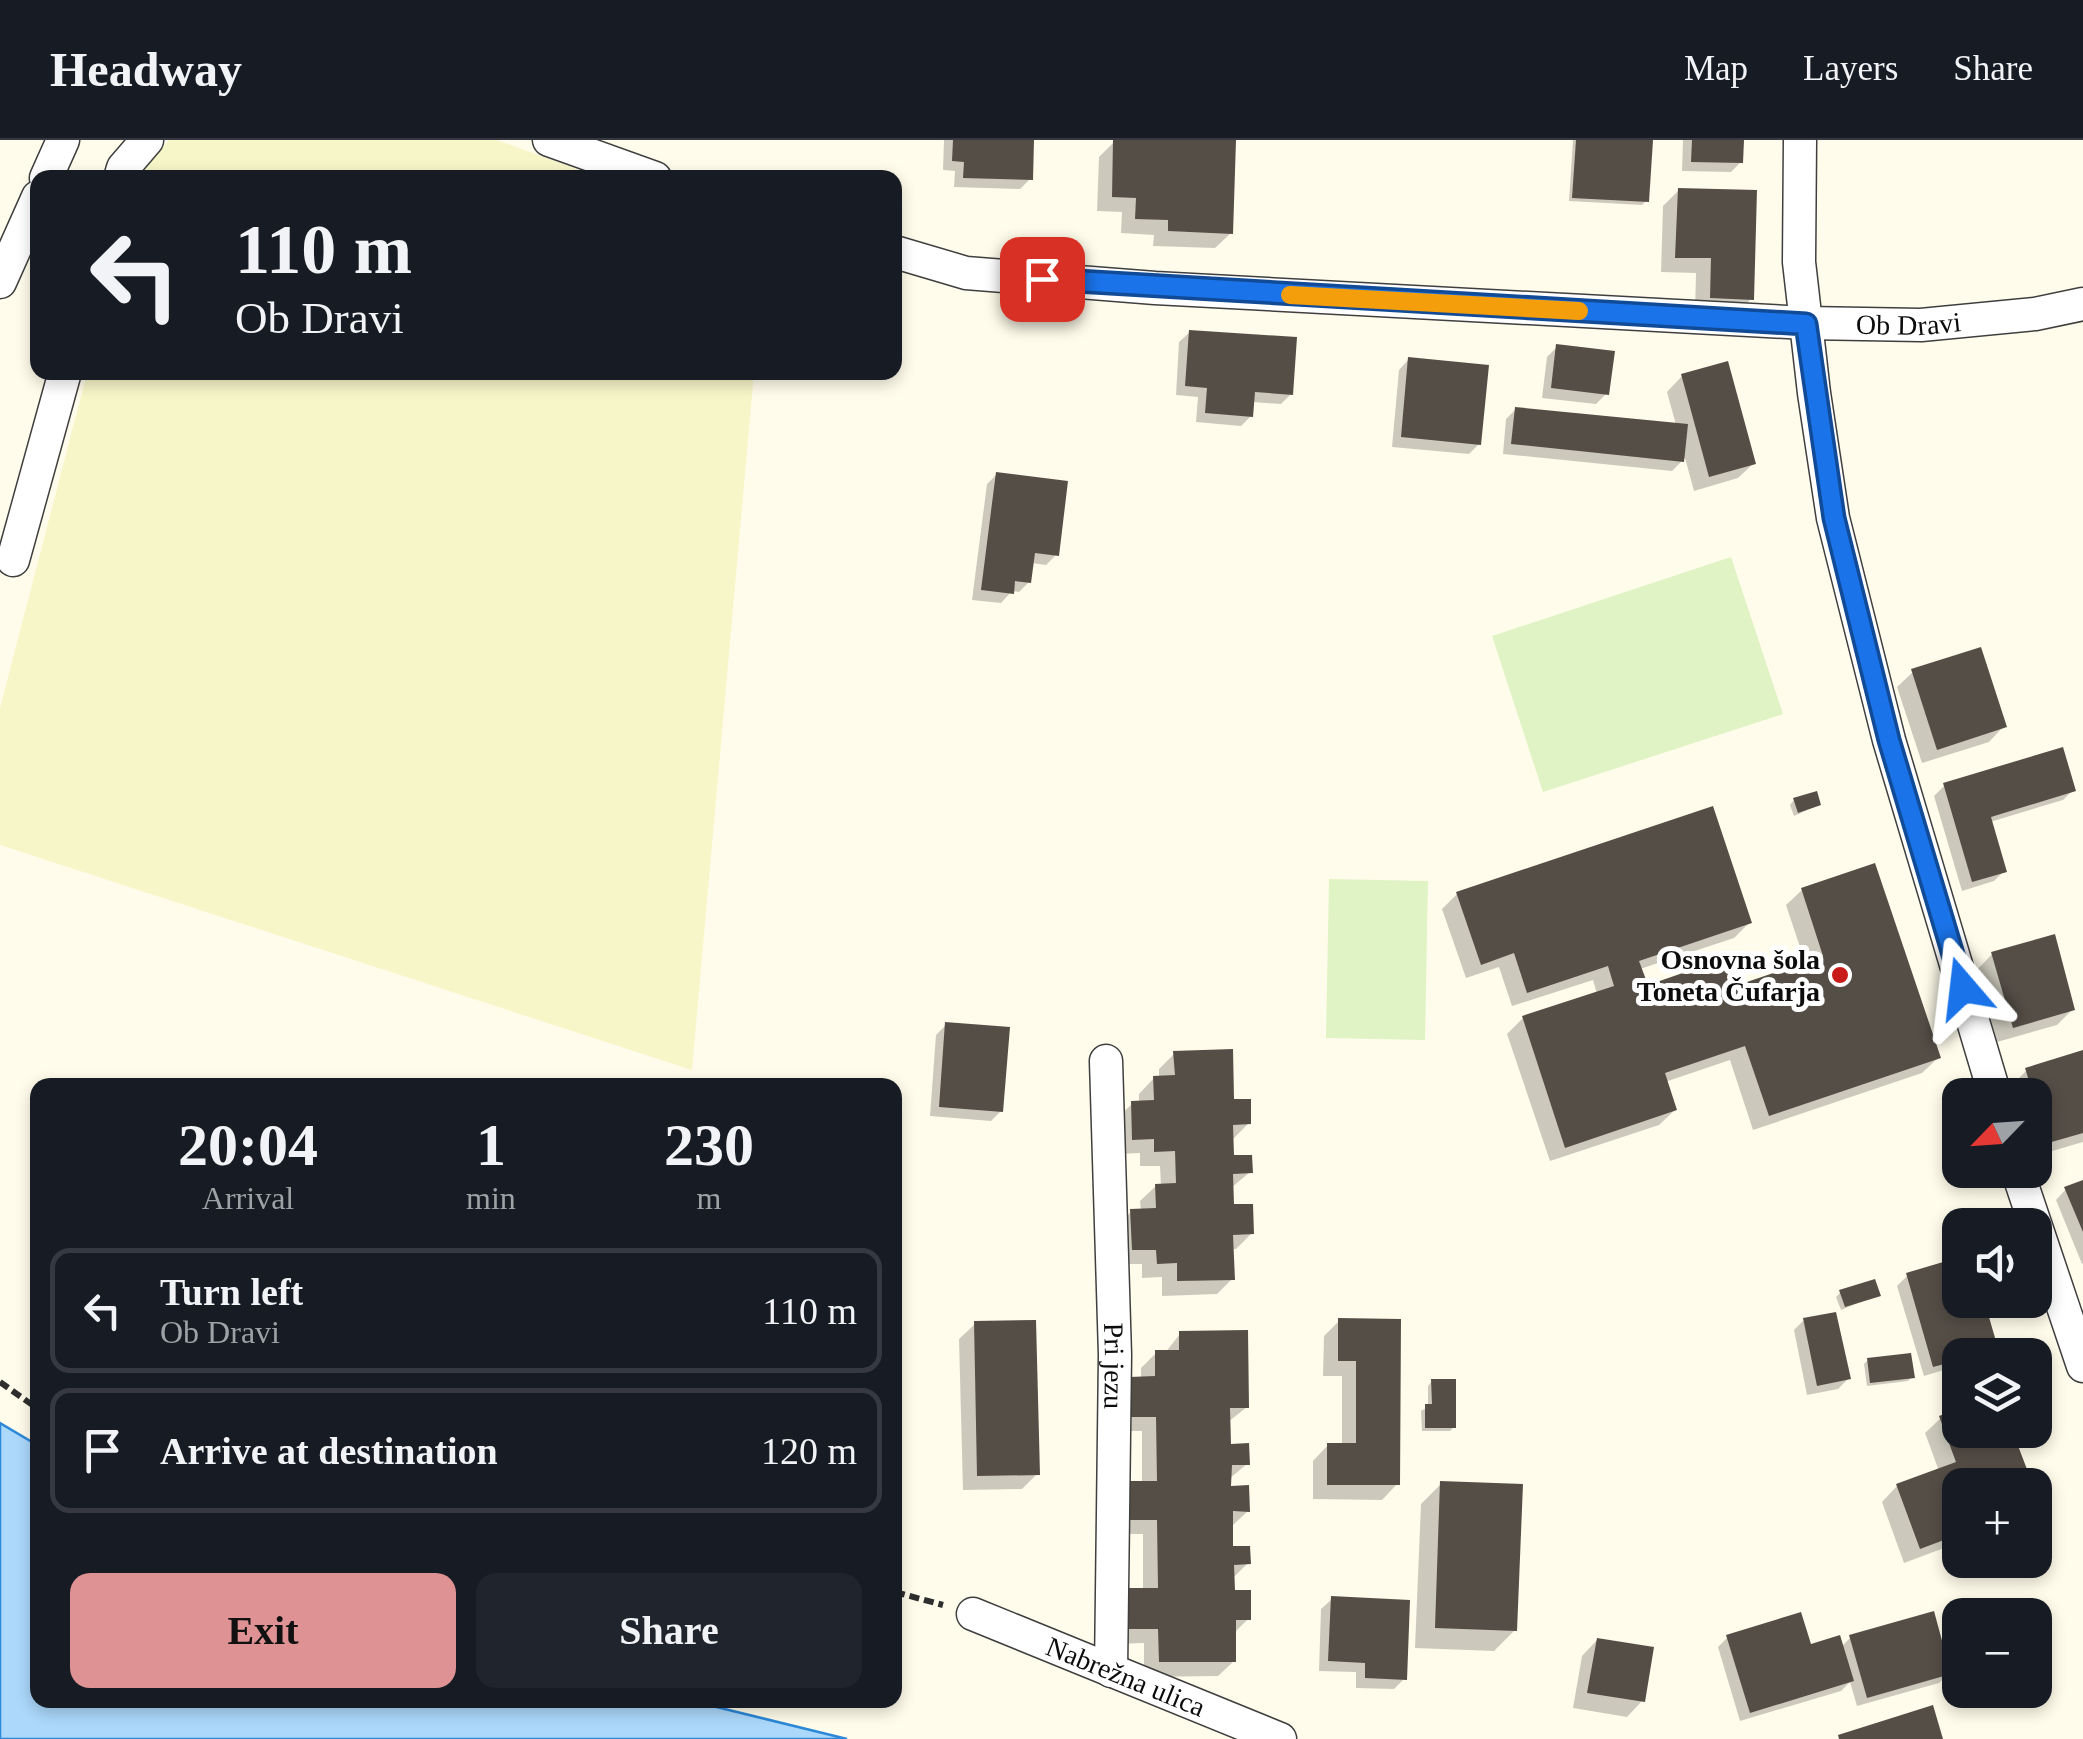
<!DOCTYPE html>
<html lang="en">
<head>
<meta charset="utf-8">
<style>
  :root { --surface:#171b24; --page:#20242c; --text:#f1f3f6; --muted:#9ea1a6; --line:#363941; --accent:#de9293 }
  body { margin:0; font-family:Georgia,serif; background:var(--page); color:var(--text); height:100vh; display:flex; flex-direction:column; font-size:38px; white-space:nowrap }
  * { box-sizing:border-box; margin:0 }
  p { font-size:32px; color:var(--muted) }
  .icon { flex:none; width:55px; height:55px; fill:none; stroke:currentColor; stroke-width:2; stroke-linecap:round; stroke-linejoin:round }
  .map { position:relative; flex:1; overflow:hidden }
  .drawer { position:absolute; left:30px; top:938px; width:872px; height:630px; display:flex; flex-direction:column; background:var(--surface); border-radius:20px; box-shadow:0 5px 15px #0003 }
  .drawer>* { flex:none }
  .banner { position:absolute; left:30px; top:30px; width:872px; height:210px; border-radius:20px; box-shadow:0 5px 15px #0003; background:#171b24; color:var(--text); overflow:hidden }
  .needle { width:65px; rotate:245deg }
  .fabs { position:absolute; left:1942px; top:938px; display:grid; gap:20px }
  .fabs a { display:grid; place-items:center; width:110px; height:110px; border-radius:20px; background:var(--surface); box-shadow:0 5px 15px #0003; font-size:50px }
  .pin { position:absolute; display:grid; place-items:center; width:85px; height:85px; color:#fff; margin:-42px; border-radius:20px; box-shadow:0 5px 15px #0006 }
  .me { position:absolute; width:110px; margin:-55px; rotate:343deg; stroke-linejoin:round; filter:drop-shadow(0 0 8px #0008) }
  .turn { display:flex; align-items:center; gap:35px; height:210px; padding:0 40px; font-size:45px }
  .turn .icon { width:130px; height:130px; stroke-width:2.5 }
  .turn b { display:block; font-size:70px; line-height:85px }
  .eta { display:flex; justify-content:space-evenly; align-items:center; height:170px; text-align:center }
  .eta b { font-size:60px; font-weight:600; line-height:70px }
  .primary-button { display:flex; gap:20px; margin-top:auto; padding:20px 40px }
  .primary-button a { flex:1; height:115px; border-radius:20px; background:var(--accent); color:#111; font-size:40px; font-weight:600; line-height:115px; text-align:center }
  .primary-button a+a { background:var(--page); color:var(--text) }
  ul { padding:0; list-style:none }
  li { display:flex; align-items:center; gap:30px; height:125px; margin:0 20px 15px; padding:0 20px; border:5px solid var(--line); border-radius:20px }
  li div { flex:1 }
  li b { display:block; font-size:38px }
  li em { font-style:normal }
  header { display:flex; align-items:center; gap:60px; box-sizing:border-box; height:140px; padding:0 50px; background:var(--surface); border-bottom:2px solid var(--line) }
  header strong { font-size:48px }
  nav { display:flex; gap:55px; margin-inline-start:auto; font-size:35px }
  .map>svg:first-child { display:block }
  .farmland { fill:#f7f6c9 }
  .pitch { fill:#e0f3c4 }
  .water { fill:#abd8fb; stroke:#2c88d8; stroke-width:2.5 }
  .shadow { fill:#0003 }
  .building { fill:#554e47 }
  .lines { fill:none; stroke-linecap:round; stroke-linejoin:round }
  .minor-casing { stroke:#3f3f3f; stroke-width:35 }
  .path { stroke:#2e2e2e; stroke-width:6; stroke-dasharray:10 5; stroke-linecap:butt }
  .minor { stroke:#fff; stroke-width:32 }
  .route-casing { stroke:#114b97; stroke-width:25 }
  .route { stroke:#1a73e8; stroke-width:18 }
  .slow { stroke:#f59e0b; stroke-width:18 }
  .poi-dot { fill:#c71c19; stroke:#fff; stroke-width:4 }
  .labels { text-anchor:middle; dominant-baseline:central; stroke-width:10; stroke-linejoin:round; paint-order:stroke }
  .street-label { font-size:28px; fill:#0c0c0c; stroke:#fff }
  .poi-label { font-size:28px; font-weight:bold; fill:#0c0c0c; stroke:#fff; text-anchor:end }
</style>
</head>
<body>
<header>
<strong>Headway</strong>
<nav><a>Map</a><a>Layers</a><a>Share</a></nav>
</header>
<div class="map">
<svg width="2083" height="1599" viewBox="0 0 2083 1599">
  <rect width="100%" height="100%" fill="#fffceb"/>
  <!-- farmland -->
  <g class="farmland">
    <path d="M169,0H497L598,37H138Z"/>
    <path d="M87,233H754L692,930L0,705V568Z"/>
  </g>
  <!-- pitch -->
  <g class="pitch">
    <path d="M1731,417L1783,574L1543,652L1492,496Z"/>
    <path d="M1329,739L1428,741L1425,900L1326,898Z"/>
  </g>
  <!-- water -->
  <path class="water" d="M0,1283L37,1305L38,1560H688L847,1599H0Z"/>
  <!-- shadow -->
  <g class="shadow">
    <path d="M944,0H1031L1030,39L1020,49L954,47L955,31L943,30Z"/>
    <path d="M1137,0H1234L1231,93L1215,108L1153,106L1154,95L1121,93L1122,72L1097,71L1099,17L1114,2Z"/>
    <path d="M1573,0H1650L1646,61L1642,65L1569,61Z"/>
    <path d="M1683,0H1741V22L1731,32L1682,31Z"/>
    <path d="M1679,50L1751,159L1736,174L1695,173L1696,133L1661,132L1663,66Z"/>
    <path d="M1190,192L1291,254L1281,264L1252,262L1251,276L1241,286L1196,282L1198,257L1176,255L1179,202Z"/>
    <path d="M1557,207L1606,254L1596,264L1542,258L1547,217Z"/>
    <path d="M1409,219L1479,304L1469,314L1392,307L1399,230Z"/>
    <path d="M1682,236L1754,323L1738,338L1694,351L1685,318L1672,331L1503,314L1506,279L1516,269L1676,285L1667,252Z"/>
    <path d="M997,334L1056,415L1046,425L1032,423L1029,442L1019,452L1012,451L1001,463L972,460L987,344Z"/>
    <path d="M1913,532L2004,586L1989,602L1922,623L1897,547Z"/>
    <path d="M1944,646L2073,650L2063,660L1990,682L2004,731L1994,741L1962,751L1934,656Z"/>
    <path d="M1794,660L1818,665L1794,676L1790,665Z"/>
    <path d="M1802,750L1938,918L1922,933L1753,990L1730,920L1665,942L1675,970L1659,985L1550,1021L1507,894L1523,878L1597,854L1593,840L1512,866L1499,827L1466,838L1442,769L1457,754L1749,783L1734,798L1640,829L1646,848H1737L1806,825L1786,765Z"/>
    <path d="M1992,814L2073,869L2057,885L1997,902L1977,830Z"/>
    <path d="M946,885L1001,971L991,981L930,976L936,895Z"/>
    <path d="M1174,914L1232,962L1249,983L1233,999L1232,1018L1250,1032L1231,1048L1232,1067L1252,1093L1236,1109H1231L1232,1139L1217,1154L1162,1156V1137L1142,1138V1124H1117L1116,1087L1131,1072L1141,1071L1140,1061L1156,1046H1161L1160,1026H1140V1013L1118,1014L1116,979L1132,964H1139V954L1154,938H1159V929Z"/>
    <path d="M2083,916V1002L2035,1016V955H2014L2011,946L2027,930Z"/>
    <path d="M2083,1042V1123L2082,1124L2056,1060L2066,1049Z"/>
    <path d="M1960,1120V1160H1981L1995,1208L1988,1215H1960V1225L1924,1236L1897,1146L1907,1136Z"/>
    <path d="M1841,1152L1878,1155L1841,1170L1836,1157Z"/>
    <path d="M1804,1180L1848,1239L1838,1249L1807,1255L1794,1190Z"/>
    <path d="M1339,1181H1398L1397,1344L1382,1360L1313,1359V1321L1328,1305H1342V1236H1323L1324,1196Z"/>
    <path d="M975,1184L1037,1334L1022,1349L963,1350L959,1199Z"/>
    <path d="M1180,1194L1247,1267L1228,1282V1306L1247,1324L1229,1339V1349L1248,1371L1232,1386L1231,1409L1248,1423L1232,1439V1453L1248,1479L1233,1494L1234,1521L1218,1536L1144,1537V1503L1113,1504L1143,1450V1394H1115L1142,1343V1291H1117L1141,1239V1228L1156,1213H1165Z"/>
    <path d="M1868,1220L1912,1237L1908,1241L1867,1246L1864,1224Z"/>
    <path d="M1432,1241L1454,1287L1450,1291H1422L1421,1271L1428,1267V1246Z"/>
    <path d="M1960,1271V1290H2010L2030,1345H1960V1402L1904,1423L1882,1362L1897,1346L1939,1331L1925,1293L1941,1278Z"/>
    <path d="M1441,1344L1515,1490L1494,1511L1415,1508L1421,1364Z"/>
    <path d="M1332,1459L1404,1539L1394,1549L1356,1548V1532L1319,1531L1321,1469Z"/>
    <path d="M1728,1497L1841,1507L1850,1498L1949,1533L1939,1543L1857,1566L1850,1542L1841,1551L1740,1581L1718,1507Z"/>
    <path d="M1597,1500L1642,1561L1627,1577L1573,1568L1582,1516Z"/>
  </g>
  <!-- building -->
  <g class="building">
    <path d="M953,0H1034L1033,40L963,38L964,22L952,21Z"/>
    <path d="M1113,0H1236L1233,94L1168,91V80L1135,79L1136,58L1112,57Z"/>
    <path d="M1576,0H1653L1649,62L1572,58Z"/>
    <path d="M1692,0H1744L1743,23L1691,22Z"/>
    <path d="M1678,48L1757,50L1754,160L1710,158L1711,118H1675Z"/>
    <path d="M1189,190L1297,197L1293,255L1255,252L1253,277L1205,273L1207,248L1185,246Z"/>
    <path d="M1556,204L1615,211L1609,255L1551,248Z"/>
    <path d="M1408,217L1489,225L1481,305L1401,297Z"/>
    <path d="M1728,221L1756,324L1709,337L1681,234Z"/>
    <path d="M1515,267L1688,284L1684,322L1511,304Z"/>
    <path d="M996,332L1068,341L1059,416L1035,413L1031,443L1015,441L1014,454L981,450Z"/>
    <path d="M1981,507L2007,587L1937,610L1911,529Z"/>
    <path d="M2063,607L2076,651L1991,677L2007,732L1972,742L1943,643Z"/>
    <path d="M1817,651L1821,665L1798,673L1793,658Z"/>
    <path d="M1713,666L1752,783L1639,821L1648,845L1729,817L1738,845L1823,816L1801,748L1875,723L1941,918L1769,976L1745,906L1665,933L1677,970L1565,1008L1522,876L1614,846L1608,826L1527,853L1514,813L1481,825L1456,752Z"/>
    <path d="M2055,794L2075,870L2013,888L1991,812Z"/>
    <path d="M945,882L1010,887L1003,972L939,967Z"/>
    <path d="M1233,909L1234,959H1251V984L1233,985L1234,1015H1252L1253,1033L1233,1034L1234,1064H1253L1254,1094L1233,1095L1235,1140L1177,1141V1123L1157,1124L1156,1110H1132L1130,1069L1156,1068L1155,1044L1176,1043L1175,1011L1154,1012V999L1132,1000L1131,961L1154,960L1153,936L1175,935L1173,911Z"/>
    <path d="M2083,910V993L2048,1003L2025,928Z"/>
    <path d="M2083,1040V1092L2064,1047Z"/>
    <path d="M1960,1117V1160H1984L1998,1208L1975,1215H1960V1220L1933,1227L1906,1133Z"/>
    <path d="M1875,1139L1881,1156L1845,1167L1839,1150Z"/>
    <path d="M1836,1172L1851,1239L1817,1246L1803,1178Z"/>
    <path d="M1338,1178L1401,1179L1400,1345H1327V1303H1356V1221H1338Z"/>
    <path d="M1036,1180L1040,1335L977,1336L974,1181Z"/>
    <path d="M1248,1190L1249,1268H1230L1231,1304L1249,1303L1250,1325H1232L1231,1346L1249,1345L1250,1372L1233,1371V1406H1250L1251,1424L1234,1425L1235,1450H1251V1480H1236V1522H1159L1158,1489H1127V1448H1158L1157,1380H1129L1128,1341H1157L1156,1277H1131L1130,1237L1155,1236V1210H1179V1191Z"/>
    <path d="M1911,1213L1915,1238L1870,1243L1867,1218Z"/>
    <path d="M1431,1239H1456V1288H1425V1264H1432Z"/>
    <path d="M1960,1268V1290H2012L2033,1345H1960V1394L1920,1409L1896,1344L1956,1322L1939,1276Z"/>
    <path d="M1440,1341L1523,1344L1517,1491L1435,1488Z"/>
    <path d="M1331,1456L1410,1460L1407,1540L1365,1538V1523L1328,1521Z"/>
    <path d="M1934,1471L1951,1534L1867,1558L1849,1495Z"/>
    <path d="M1801,1472L1811,1504L1840,1495L1854,1541L1750,1573L1726,1495Z"/>
    <path d="M1597,1498L1654,1507L1645,1562L1587,1553Z"/>
    <path d="M1933,1565L1943,1599H1839L1838,1595Z"/>
  </g>
  <g class="lines">
    <defs>
      <g id="minor">
        <path d="M549,0L655,38"/>
        <path d="M1800,0L1799,122L1814,253L1833,378L1889,600L1995,955"/>
        <path d="M46,38L63,0"/>
        <path d="M120,38L123,28L147,0"/>
        <path id="s1" d="M895,112L966,133L1155,148L1806,183L1921,185L2035,174L2083,164"/>
        <path d="M0,142L38,57"/>
        <path d="M13,420L65,232"/>
        <path id="s2" d="M1106,921L1115,1215L1111,1531"/>
        <path d="M2017,1030L2083,1226"/>
        <path id="s3" d="M973,1474L1280,1599"/>
      </g>
    </defs>
    <!-- minor casing -->
    <use href="#minor" class="minor-casing"/>
    <!-- path -->
    <g class="path">
      <path d="M0,1242L38,1269"/>
      <path d="M895,1452L943,1465"/>
    </g>
    <!-- minor -->
    <use href="#minor" class="minor"/>
  </g>
  <g class="lines">
    <defs>
      <path id="route" d="M1042,139L1806,184L1834,378L1889,600L1963,848"/>
    </defs>
    <!-- route casing -->
    <use href="#route" class="route-casing"/>
    <!-- route -->
    <use href="#route" class="route"/>
    <!-- slow -->
    <path class="slow" d="M1290,155L1579,171"/>
  </g>
  <!-- markers -->
  <circle class="poi-dot" cx="1840" cy="835" r="10"/>
  <g class="labels">
    <!-- street labels -->
    <g class="street-label">
      <text stroke="none"><textPath href="#s1" startOffset="1018">Ob Dravi</textPath></text>
      <text stroke="none"><textPath href="#s2" startOffset="305">Pri jezu</textPath></text>
      <text stroke="none"><textPath href="#s3" startOffset="165">Nabrežna ulica</textPath></text>
    </g>
    <!-- poi labels -->
    <g class="poi-label">
      <text x="1820" y="819">Osnovna šola<tspan x="1820" dy="32">Toneta Čufarja</tspan></text>
    </g>
  </g>
</svg>
<div class="fabs">
<a><svg class="needle" viewBox="-14 -14 28 28"><path d="M0-13l5 13h-10z" fill="#e53935"/><path d="M0 13l5-13h-10z" fill="#9ea1a6"/></svg></a>
<a><svg class="icon" aria-label="sound" viewBox="0 0 24 24"><path d="M4 9h4l5-4v14l-5-4H4zM17 9q2 3 0 6"/></svg></a>
<a><svg class="icon" aria-label="layers" viewBox="0 0 24 24"><path d="M12 4l9 5-9 5-9-5zM3 14l9 5 9-5"/></svg></a>
<a>+</a>
<a>−</a>
</div>
<div class="pin" style="left:1042px;top:139px;background:#d93025"><svg class="icon" aria-label="arrive" viewBox="0 0 24 24"><path d="M6 21V4h12l-3 4 3 4H6"/></svg></div>
<svg class="me" style="left:1963px;top:848px" viewBox="-20 -20 40 40"><path d="M0-17L14 15 0 8-14 15z" fill="#1a73e8" stroke="#fff" stroke-width="4"/></svg>
<div class="banner">
<div class="turn"><svg class="icon" aria-label="left" viewBox="0 0 24 24"><path d="M17 20v-9H6M10 6l-5 5 5 5"/></svg><div><b>110 m</b>Ob Dravi</div></div>
</div>
<section class="drawer">
<div class="eta">
<div><b>20:04</b><p>Arrival</p></div>
<div><b>1</b><p>min</p></div>
<div><b>230</b><p>m</p></div>
</div>
<ul>
<li><svg class="icon" aria-label="left" viewBox="0 0 24 24"><path d="M17 20v-9H6M10 6l-5 5 5 5"/></svg><div><b>Turn left</b><p>Ob Dravi</p></div><em>110 m</em></li>
<li><svg class="icon" aria-label="arrive" viewBox="0 0 24 24"><path d="M6 21V4h12l-3 4 3 4H6"/></svg><div><b>Arrive at destination</b></div><em>120 m</em></li>
</ul>
<div class="primary-button"><a>Exit</a><a>Share</a></div>
</section>
</div>
</body>
</html>
